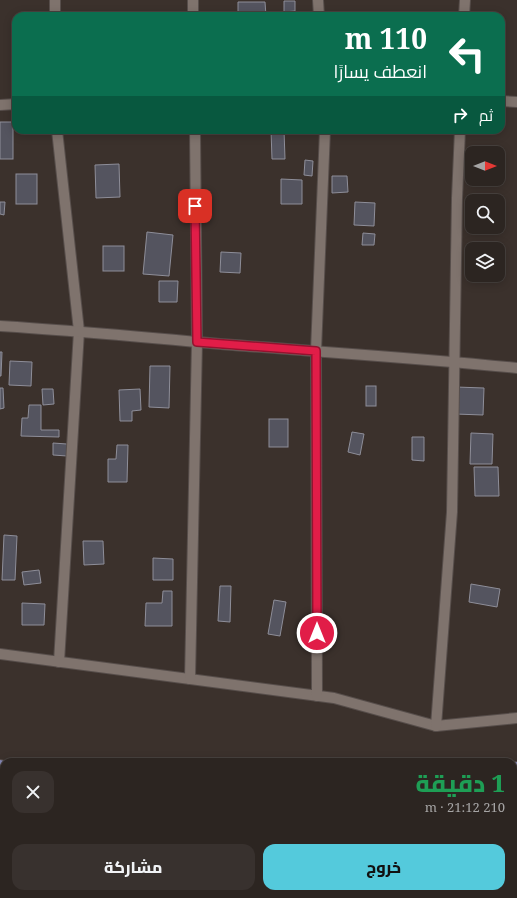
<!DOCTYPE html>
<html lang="ar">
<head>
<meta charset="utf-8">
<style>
  :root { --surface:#2c2521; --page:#38312e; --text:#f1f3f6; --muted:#a6a5a5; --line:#48423f; --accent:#54cadc }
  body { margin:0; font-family:"Noto Serif",Cairo,serif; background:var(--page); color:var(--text); direction:rtl; height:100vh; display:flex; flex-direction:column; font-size:15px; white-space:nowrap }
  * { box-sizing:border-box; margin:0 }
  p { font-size:13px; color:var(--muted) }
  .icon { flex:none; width:22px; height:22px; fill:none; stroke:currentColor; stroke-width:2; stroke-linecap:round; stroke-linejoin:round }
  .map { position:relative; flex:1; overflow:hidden; direction:ltr }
  .sheet { position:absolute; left:0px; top:758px; width:517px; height:140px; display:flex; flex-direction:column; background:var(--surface); border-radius:12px 12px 0 0; box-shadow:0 2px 10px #0003,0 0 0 1px var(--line); direction:rtl }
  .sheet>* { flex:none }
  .hud { position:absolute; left:12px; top:12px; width:493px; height:122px; border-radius:12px; box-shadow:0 2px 10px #0003,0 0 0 1px var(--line); direction:rtl; background:#0b6e4f; color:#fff; overflow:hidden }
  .needle { width:26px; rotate:90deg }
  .fabs { position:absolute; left:465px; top:146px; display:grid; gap:8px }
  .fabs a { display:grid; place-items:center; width:40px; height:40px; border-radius:8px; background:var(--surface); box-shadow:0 2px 10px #0003,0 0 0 1px var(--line); font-size:20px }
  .pin { position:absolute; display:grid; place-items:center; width:34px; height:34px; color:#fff; margin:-17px; border-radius:8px; box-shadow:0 2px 6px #0006 }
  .me { position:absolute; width:44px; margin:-22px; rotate:0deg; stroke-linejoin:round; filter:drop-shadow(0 0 3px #0008) }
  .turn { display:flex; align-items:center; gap:14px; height:84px; padding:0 12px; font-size:18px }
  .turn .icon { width:52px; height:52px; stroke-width:2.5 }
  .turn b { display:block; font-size:28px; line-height:34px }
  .then { display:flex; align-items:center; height:38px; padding:0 12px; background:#0003; gap:8px; font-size:15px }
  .round { display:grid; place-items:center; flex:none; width:42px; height:42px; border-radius:12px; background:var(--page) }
  .headline { display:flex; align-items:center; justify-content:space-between; height:68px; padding:0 12px }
  h1 { font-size:24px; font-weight:800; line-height:30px; color:#1e9e55 }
  .primary-button { display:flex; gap:8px; margin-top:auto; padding:8px 12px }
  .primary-button a { flex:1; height:46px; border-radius:12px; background:var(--accent); color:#111; font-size:16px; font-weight:800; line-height:46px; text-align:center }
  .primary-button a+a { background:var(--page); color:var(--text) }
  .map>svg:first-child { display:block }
  .building { fill:#54545f; stroke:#8e8e99 }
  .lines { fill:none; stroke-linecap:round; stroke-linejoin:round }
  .street-casing { stroke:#574e4b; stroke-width:12 }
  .primary-casing { stroke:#574e4b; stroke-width:12 }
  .street { stroke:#7f736d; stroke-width:10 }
  .primary { stroke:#8587b5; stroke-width:10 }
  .rail { stroke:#948c88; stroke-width:3; stroke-dasharray:2 4; stroke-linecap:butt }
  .route-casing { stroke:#92132f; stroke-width:10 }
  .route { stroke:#e11d48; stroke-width:7 }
</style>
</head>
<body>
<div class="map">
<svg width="517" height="898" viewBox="0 0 517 898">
  <rect width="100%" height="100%" fill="#3b312c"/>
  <!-- building -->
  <g class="building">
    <path d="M284,1H295V11L284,12Z"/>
    <path d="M238,2H265L266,16H238Z"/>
    <rect x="0" y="122" width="13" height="37"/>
    <path d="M271,130H284L285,159H272Z"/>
    <path d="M305,160L313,161L312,176L304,175Z"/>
    <path d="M119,164L120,197L96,198L95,165Z"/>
    <rect x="16" y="174" width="21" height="30"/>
    <path d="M332,176H347L348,192L332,193Z"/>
    <path d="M281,179L302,180V204H281Z"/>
    <path d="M0,202H5L4,215L0,214Z"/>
    <path d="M355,202L375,203L374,226L354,225Z"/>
    <path d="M147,232L173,235L169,276L143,274Z"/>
    <path d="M363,233L375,234L374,245H362Z"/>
    <rect x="103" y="246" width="21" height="25"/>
    <path d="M221,252L241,253L240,273L220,272Z"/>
    <path d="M159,281H178L177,302H159Z"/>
    <path d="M0,352H2L1,376H0Z"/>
    <path d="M10,361L32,362L31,386L9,385Z"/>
    <path d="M150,366H170L169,408L149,407Z"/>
    <rect x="366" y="386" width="10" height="20"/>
    <path d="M456,387L484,388L483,415L455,414Z"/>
    <path d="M0,388H3L4,408L0,409Z"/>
    <path d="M42,389H53L54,404L43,405Z"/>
    <path d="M140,389L141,410L132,411V421H120L119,390Z"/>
    <path d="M29,405H41V430H59V437L21,436L22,418H28Z"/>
    <rect x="269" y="419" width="19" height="28"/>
    <path d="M352,432L364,434L360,455L348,452Z"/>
    <path d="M471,433L493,434L492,464H470Z"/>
    <path d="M412,437H424V461L412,460Z"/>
    <path d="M53,443L67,444V456L53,455Z"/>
    <path d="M117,445H128L127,482H108V459H116Z"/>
    <path d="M474,467H498L499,496H475Z"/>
    <path d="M4,535L17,536L15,580H2Z"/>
    <path d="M83,541H103L104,564L84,565Z"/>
    <path d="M153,558L173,559V580H153Z"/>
    <path d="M39,570L41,583L24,585L22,572Z"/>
    <path d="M471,584L500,589L497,607L469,602Z"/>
    <path d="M220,586H231L230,622L218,621Z"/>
    <path d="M163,591H172V626H145L146,603H162Z"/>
    <path d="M274,600L286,602L280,636L268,634Z"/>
    <path d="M22,603L45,604L44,625H22Z"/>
  </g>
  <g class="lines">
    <defs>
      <g id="street">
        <path d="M193,0V16"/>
        <path d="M318,0L319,16"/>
        <path d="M55,16V0"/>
        <path d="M464,16L465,0"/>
        <path d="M501,101L517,102"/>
        <path d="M0,105L16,104"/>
        <path d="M57,130L79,331L59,662"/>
        <path d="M0,326C66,330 131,336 197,342C303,351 410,357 517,368"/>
        <path d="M0,654L334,698L436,726L517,718"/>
        <path d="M190,679L197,342L195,130"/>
        <path d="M317,696L316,351L325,130"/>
        <path d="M436,726L452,512L457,198L460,130"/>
      </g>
      <g id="primary">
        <path d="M0,765L4,766"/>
        <path d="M513,767H517"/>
      </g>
    </defs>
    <!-- street casing -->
    <use href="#street" class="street-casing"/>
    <!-- primary casing -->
    <use href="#primary" class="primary-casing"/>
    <!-- street -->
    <use href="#street" class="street"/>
    <!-- primary -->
    <use href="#primary" class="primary"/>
    <!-- rail -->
    <g class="rail">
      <path d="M0,879H4"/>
      <path d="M513,879H517"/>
    </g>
  </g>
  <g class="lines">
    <defs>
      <path id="route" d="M195,206L197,342L316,351L317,633"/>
    </defs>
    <!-- route casing -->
    <use href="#route" class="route-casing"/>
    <!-- route -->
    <use href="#route" class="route"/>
  </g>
</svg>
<div class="fabs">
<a><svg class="needle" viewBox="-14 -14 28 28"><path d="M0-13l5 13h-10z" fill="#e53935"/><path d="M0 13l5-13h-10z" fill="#a6a5a5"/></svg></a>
<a><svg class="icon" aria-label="search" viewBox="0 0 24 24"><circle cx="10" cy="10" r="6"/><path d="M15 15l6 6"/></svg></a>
<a><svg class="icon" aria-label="layers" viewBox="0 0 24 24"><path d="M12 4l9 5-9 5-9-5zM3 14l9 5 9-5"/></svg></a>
</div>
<div class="pin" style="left:195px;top:206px;background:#d93025"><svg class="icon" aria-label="arrive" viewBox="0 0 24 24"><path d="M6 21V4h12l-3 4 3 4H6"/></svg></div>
<svg class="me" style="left:317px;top:633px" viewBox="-20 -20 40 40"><circle r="17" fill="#e11d48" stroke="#fff" stroke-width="3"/><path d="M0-11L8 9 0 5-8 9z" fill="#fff"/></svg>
<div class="hud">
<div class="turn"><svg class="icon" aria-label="left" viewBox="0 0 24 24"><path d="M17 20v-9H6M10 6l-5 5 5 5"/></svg><div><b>110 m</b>انعطف يسارًا</div></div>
<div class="then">ثم<svg class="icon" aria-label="right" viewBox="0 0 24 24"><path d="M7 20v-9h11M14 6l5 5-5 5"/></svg></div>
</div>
<section class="sheet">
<div class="headline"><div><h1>1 دقيقة</h1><p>210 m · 21:12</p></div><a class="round"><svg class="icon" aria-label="close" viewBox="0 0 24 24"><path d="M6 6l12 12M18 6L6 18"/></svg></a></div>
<div class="primary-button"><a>خروج</a><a>مشاركة</a></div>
</section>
</div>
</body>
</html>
